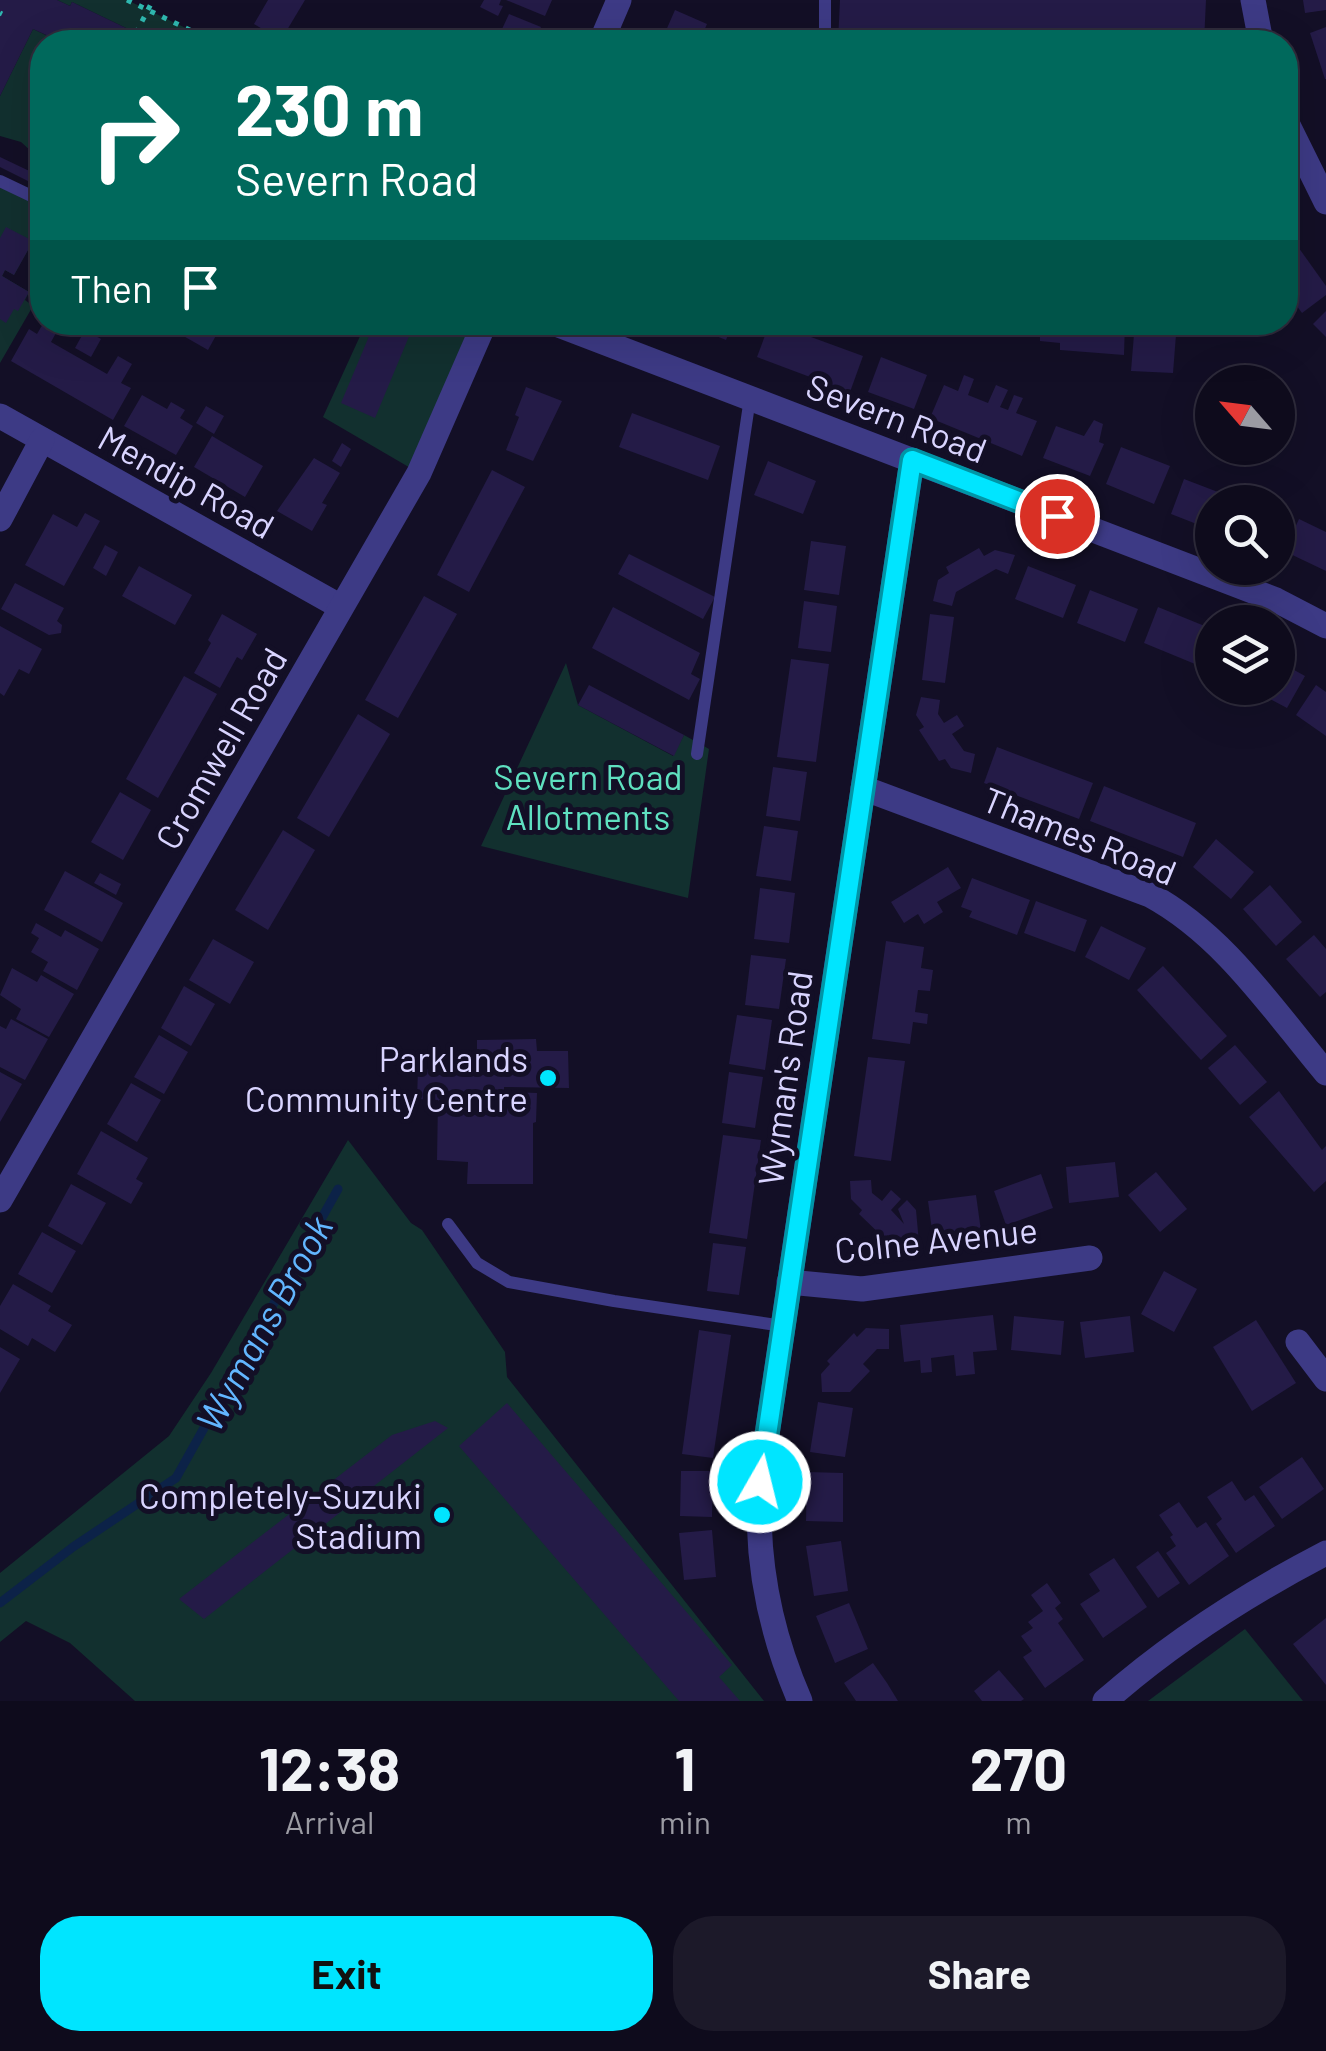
<!DOCTYPE html>
<html lang="en">
<head>
<meta charset="utf-8">
<style>
  :root { --surface:#0e0b1c; --page:#1c1929; --text:#f1f3f6; --muted:#9b9ba3; --line:#2e2b3b; --accent:#00e5ff }
  body { margin:0; font-family:Barlow,sans-serif; background:var(--page); color:var(--text); height:100vh; display:flex; flex-direction:column; font-size:38px; white-space:nowrap }
  * { box-sizing:border-box; margin:0 }
  p { font-size:32px; color:var(--muted) }
  .icon { flex:none; width:55px; height:55px; fill:none; stroke:currentColor; stroke-width:2; stroke-linecap:round; stroke-linejoin:round }
  .map { position:relative; height:1701px; overflow:hidden }
  .sheet { display:flex; flex-direction:column; background:var(--surface); flex:1 }
  .sheet>* { flex:none }
  .guide { position:absolute; left:30px; top:30px; width:1268px; height:305px; border-radius:40px; box-shadow:0 10px 40px #0002,0 0 0 2px var(--line); background:#00695c; color:#fff; overflow:hidden }
  .needle { width:65px; rotate:298deg }
  .tools { position:absolute; left:1195px; top:365px; display:grid; gap:20px }
  .tools a { display:grid; place-items:center; width:100px; height:100px; border-radius:50%; background:var(--surface); box-shadow:0 10px 40px #0002,0 0 0 2px var(--line); font-size:50px }
  .pin { position:absolute; display:grid; place-items:center; width:85px; height:85px; color:#fff; margin:-42px; border:5px solid #fff; border-radius:50%; box-shadow:0 2px 10px #0007 }
  .me { position:absolute; width:110px; margin:-55px; rotate:8deg; stroke-linejoin:round; filter:drop-shadow(0 0 8px #0008) }
  .turn { display:flex; align-items:center; gap:35px; height:210px; padding:0 40px; font-size:45px }
  .turn .icon { width:130px; height:130px; stroke-width:2.5 }
  .turn b { display:block; font-size:70px; line-height:85px }
  .then { display:flex; align-items:center; height:95px; padding:0 40px; background:#0003; gap:20px; font-size:38px }
  .eta { display:flex; justify-content:space-evenly; align-items:center; height:170px; text-align:center }
  .eta b { font-size:60px; font-weight:700; line-height:70px }
  .button { display:flex; gap:20px; margin-top:auto; padding:20px 40px }
  .button a { flex:1; height:115px; border-radius:40px; background:var(--accent); color:#111; font-size:40px; font-weight:700; line-height:115px; text-align:center }
  .button a+a { background:var(--page); color:var(--text) }
  .map>svg:first-child { display:block }
  .green { fill:#12302f }
  .lines { fill:none; stroke-linecap:round; stroke-linejoin:round }
  .stream { stroke:#0c2248; stroke-width:9 }
  .building { fill:#241b47 }
  .path { stroke:#2fb8b0; stroke-width:5; stroke-dasharray:5 8; stroke-linecap:butt }
  .lane { stroke:#3d3a85; stroke-width:12 }
  .street { stroke:#3d3a85; stroke-width:25 }
  .route-casing { stroke:#0095a6; stroke-width:25 }
  .route { stroke:#00e5ff; stroke-width:18 }
  .poi-dot { fill:#00e5ff; stroke:#130f26; stroke-width:4 }
  .labels { text-anchor:middle; dominant-baseline:central; stroke-width:10; stroke-linejoin:round; paint-order:stroke }
  .street-label { font-size:35px; fill:#d9d4ff; stroke:#130f26 }
  .park-label { font-size:35px; fill:#5fe0c0; stroke:#130f26 }
  .poi-label { font-size:35px; fill:#d9d4ff; stroke:#130f26; text-anchor:end }
  .water-label { font-size:38px; font-style:italic; fill:#62b6ff; stroke:#130f26 }
</style>
</head>
<body>
<div class="map">
<svg width="1326" height="1701" viewBox="0 0 1326 1701">
  <rect width="100%" height="100%" fill="#130f26"/>
  <!-- green -->
  <g class="green">
    <path d="M57,0H127L215,42H155L72,2L70,6Z"/>
    <path d="M33,29L52,38L55,34L72,42H42V161L21,142L0,136V96Z"/>
    <path d="M0,181L42,201V225L14,275L5,270L2,276L29,292L25,300L33,306L0,363Z"/>
    <path d="M366,323H485L419,473L323,417Z"/>
    <path d="M566,663L578,705L673,756L684,735L709,749L688,898L481,846Z"/>
    <path d="M348,1140L411,1223L422,1230L505,1352L507,1377L764,1701H135L70,1643L26,1621L0,1642V1573L169,1436L211,1373Z"/>
    <path d="M1245,1629L1303,1701H1148Z"/>
  </g>
  <g class="lines">
    <!-- stream -->
    <path class="stream" d="M0,1603L73,1547L176,1478L338,1189"/>
  </g>
  <!-- building -->
  <g class="building">
    <path d="M0,0H57L70,6L72,2L155,42H72L55,34L53,38L33,29L0,96Z"/>
    <path d="M268,0H305L281,40L254,24Z"/>
    <path d="M484,0H501L499,5L503,6L498,16L480,7Z"/>
    <path d="M506,0H552L545,16Z"/>
    <path d="M840,0H1206L1204,42H838Z"/>
    <path d="M1303,0H1326V10L1305,13Z"/>
    <path d="M675,10L707,24L699,42H661Z"/>
    <path d="M509,14L541,27L534,42H496Z"/>
    <path d="M1326,27V79H1325L1310,33Z"/>
    <path d="M0,157L42,177V188L0,167Z"/>
    <path d="M6,227L33,241L14,275L5,270L2,276L29,292L18,311L14,309L6,323L0,319V238Z"/>
    <path d="M1296,244L1326,286V295L1302,313L1285,290V252Z"/>
    <path d="M1326,311V337L1313,324Z"/>
    <path d="M44,322H62L51,342L107,374L118,356L132,364L121,383L131,388L113,420L11,361L29,329L37,334Z"/>
    <path d="M159,322H206L219,330L208,350Z"/>
    <path d="M375,322H415L375,418L341,403Z"/>
    <path d="M682,322H733L726,340Z"/>
    <path d="M770,322L863,356L850,392L757,357Z"/>
    <path d="M1011,322H1125L1124,355L1060,350V343L1040,341V328L1011,327Z"/>
    <path d="M1135,322H1177L1173,373L1131,371Z"/>
    <path d="M85,330L101,339L91,357L75,348Z"/>
    <path d="M881,357L927,375L914,409L868,392Z"/>
    <path d="M964,375L974,379L968,395L988,403L996,385L1008,390L1000,407L1008,410L1014,395L1023,398L1016,413L1037,421L1022,456L930,418L944,385L958,391Z"/>
    <path d="M526,387L562,401L533,461L506,450L519,417L515,415Z"/>
    <path d="M142,395L167,409L171,402L185,410L180,418L193,426L176,455L124,426Z"/>
    <path d="M206,406L224,416L214,434L196,423Z"/>
    <path d="M632,413L720,446L708,480L619,447Z"/>
    <path d="M1094,420L1103,424L1099,442L1104,444L1090,476L1043,458L1056,426L1084,436Z"/>
    <path d="M212,436L263,466L245,497L194,467Z"/>
    <path d="M342,443L351,449L341,467L332,461Z"/>
    <path d="M1121,447L1170,466L1154,504L1106,484Z"/>
    <path d="M314,458L340,473L322,503L327,505L312,531L277,511Z"/>
    <path d="M768,461L816,481L803,514L754,495Z"/>
    <path d="M492,470L525,487L469,592L437,575Z"/>
    <path d="M1184,479L1244,502H1212V530L1171,514Z"/>
    <path d="M85,513L100,521L64,586L25,565L53,514L77,527Z"/>
    <path d="M1299,519L1326,532V571L1284,551Z"/>
    <path d="M811,541L846,546L839,595L804,590Z"/>
    <path d="M105,545L118,552L106,576L93,568Z"/>
    <path d="M979,548L984,556L995,550L1015,555L1008,574L996,569L956,592L952,606L933,601L938,580L949,573L946,567Z"/>
    <path d="M629,554L715,597L703,619L618,574Z"/>
    <path d="M139,566L192,595L175,625L122,596Z"/>
    <path d="M1028,566L1076,585L1063,618L1015,599Z"/>
    <path d="M15,583L64,608L57,621L62,625L61,633L49,635L1,609Z"/>
    <path d="M1090,590L1138,609L1125,642L1077,623Z"/>
    <path d="M424,596L457,614L398,718L365,700Z"/>
    <path d="M804,601L837,606L831,652L798,648Z"/>
    <path d="M613,607L700,653L691,674L700,679L689,700L592,648Z"/>
    <path d="M1158,607L1212,629V671L1144,643Z"/>
    <path d="M222,614L257,634L242,660L237,657L220,688L194,673L211,643L208,640Z"/>
    <path d="M930,614L954,617L945,683L922,680Z"/>
    <path d="M0,626L42,649L29,674L19,669L4,696L0,693Z"/>
    <path d="M791,659L829,664L816,762L777,757Z"/>
    <path d="M1278,661L1305,676L1287,708L1249,688H1278Z"/>
    <path d="M184,676L217,694L158,798L126,779Z"/>
    <path d="M589,685L684,735L674,756L578,705Z"/>
    <path d="M1316,685L1326,692V736L1296,715Z"/>
    <path d="M921,697L940,700L938,714L944,723L957,715L964,726L952,734L964,751L975,754L971,773L951,768L945,759L939,761L919,730L924,727L916,715Z"/>
    <path d="M358,714L390,734L329,837L297,818Z"/>
    <path d="M997,747L1093,783L1079,819L984,783Z"/>
    <path d="M773,767L807,772L800,821L766,816Z"/>
    <path d="M1104,786L1196,823L1183,857L1090,821Z"/>
    <path d="M120,792L151,810L123,860L91,842Z"/>
    <path d="M764,826L798,831L791,881L756,876Z"/>
    <path d="M283,830L315,850L268,930L235,910Z"/>
    <path d="M1216,839L1254,872L1231,899L1193,867Z"/>
    <path d="M948,867L961,888L937,902L943,912L924,924L918,914L904,923L891,902Z"/>
    <path d="M65,871L123,903L102,942L44,910Z"/>
    <path d="M100,873L121,884L116,895L94,883Z"/>
    <path d="M972,878L1030,900L1017,935L969,917L972,911L961,907Z"/>
    <path d="M1270,885L1302,922L1276,946L1243,909Z"/>
    <path d="M760,888L795,893L789,943L754,939Z"/>
    <path d="M1036,901L1087,920L1075,952L1024,933Z"/>
    <path d="M36,923L61,937L65,930L99,949L77,990L43,971L48,962L31,952L39,938L31,933Z"/>
    <path d="M1101,926L1146,948L1129,980L1085,957Z"/>
    <path d="M1314,935L1326,949V992L1320,997L1286,959Z"/>
    <path d="M213,939L254,962L230,1004L189,980Z"/>
    <path d="M886,941L924,947L921,968L933,970L930,991L918,990L915,1012L928,1014L927,1024L913,1022L910,1044L872,1039Z"/>
    <path d="M751,955L786,959L779,1009L745,1005Z"/>
    <path d="M1163,966L1227,1036L1201,1060L1137,990Z"/>
    <path d="M12,968L37,982L41,975L74,994L49,1037L16,1019L21,1009L0,995Z"/>
    <path d="M184,986L215,1004L191,1046L161,1028Z"/>
    <path d="M737,1015L772,1020L765,1070L729,1064Z"/>
    <path d="M11,1019L48,1039L25,1080L0,1067V1026L6,1029Z"/>
    <path d="M159,1035L188,1052L164,1094L134,1077Z"/>
    <path d="M536,1039L537,1051H568L569,1088L504,1087V1092L537,1093L536,1122L533,1123V1184H467L468,1162L437,1160L438,1100L417,1099L418,1069L470,1070V1062H477V1040Z"/>
    <path d="M1235,1045L1267,1082L1240,1105L1208,1068Z"/>
    <path d="M868,1057L905,1061L891,1161L854,1156Z"/>
    <path d="M0,1072L22,1084L0,1122Z"/>
    <path d="M729,1072L763,1077L755,1128L722,1123Z"/>
    <path d="M131,1083L161,1100L137,1142L107,1124Z"/>
    <path d="M1279,1091L1322,1150L1326,1146V1181L1314,1192L1249,1117Z"/>
    <path d="M101,1131L148,1158L136,1179L143,1183L131,1204L77,1174Z"/>
    <path d="M723,1135L761,1140L747,1239L709,1233Z"/>
    <path d="M1115,1162L1119,1197L1069,1203L1066,1167Z"/>
    <path d="M1156,1172L1187,1209L1160,1232L1128,1195Z"/>
    <path d="M1041,1174L1053,1208L1006,1225L994,1191Z"/>
    <path d="M871,1180L872,1193L882,1201L891,1190L901,1199L891,1210L904,1224L898,1209L907,1200L916,1210L919,1243L899,1244L889,1236L886,1240L859,1214L862,1210L851,1199L850,1181Z"/>
    <path d="M71,1184L106,1203L82,1245L48,1226Z"/>
    <path d="M976,1195L981,1231L933,1237L928,1201Z"/>
    <path d="M42,1232L76,1251L52,1293L18,1274Z"/>
    <path d="M713,1243L746,1247L739,1295L707,1291Z"/>
    <path d="M1164,1271L1197,1289L1174,1332L1141,1314Z"/>
    <path d="M13,1284L51,1306L48,1311L72,1325L55,1352L32,1338L28,1346L0,1329V1306Z"/>
    <path d="M993,1315L997,1350L973,1352L975,1374L956,1376L954,1355L931,1358L932,1372L921,1373L920,1360L904,1362L900,1325Z"/>
    <path d="M1014,1316L1064,1321L1061,1355L1011,1350Z"/>
    <path d="M1130,1316L1134,1352L1085,1358L1080,1322Z"/>
    <path d="M1256,1320L1296,1383L1252,1411L1213,1347Z"/>
    <path d="M866,1328L889,1329V1349H877L863,1364L870,1371L850,1392H822L821,1374L830,1364L827,1361L854,1333L857,1337Z"/>
    <path d="M699,1330L731,1335L713,1458L682,1454Z"/>
    <path d="M0,1347L20,1359L0,1393Z"/>
    <path d="M818,1402L853,1408L845,1457L810,1452Z"/>
    <path d="M507,1403L732,1665L719,1677L740,1701H679L459,1446Z"/>
    <path d="M435,1421L448,1428L204,1619L179,1599L392,1435Z"/>
    <path d="M1302,1457L1324,1489L1282,1519L1259,1487Z"/>
    <path d="M681,1471H713L712,1517L680,1516Z"/>
    <path d="M807,1472L843,1473V1522L806,1521Z"/>
    <path d="M1232,1481L1245,1501L1254,1495L1275,1526L1236,1553L1216,1524L1222,1519L1207,1497Z"/>
    <path d="M1179,1502L1197,1528L1206,1522L1229,1556L1189,1585L1166,1553L1176,1546L1170,1537L1173,1535L1159,1515Z"/>
    <path d="M712,1530L716,1577L684,1580L679,1533Z"/>
    <path d="M841,1541L848,1591L814,1596L806,1546Z"/>
    <path d="M1158,1551L1180,1583L1158,1598L1136,1567Z"/>
    <path d="M1114,1558L1147,1607L1103,1638L1080,1604L1100,1591L1089,1574Z"/>
    <path d="M1047,1583L1061,1603L1055,1608L1063,1619L1058,1623L1084,1660L1045,1688L1023,1657L1032,1651L1021,1636L1033,1628L1028,1622L1043,1611L1031,1595Z"/>
    <path d="M849,1603L868,1649L835,1663L816,1616Z"/>
    <path d="M1326,1618V1685L1293,1644Z"/>
    <path d="M873,1663L887,1683L898,1701H856L844,1683Z"/>
    <path d="M999,1670L1024,1699L1021,1701H982L974,1691Z"/>
  </g>
  <g class="lines">
    <!-- path -->
    <g class="path">
      <path d="M127,0L215,42"/>
      <path d="M0,13L2,14"/>
      <path d="M136,33L153,0"/>
    </g>
    <!-- lane -->
    <g class="lane">
      <path d="M825,0V42"/>
      <path d="M0,181L42,201"/>
      <path d="M697,754L750,398"/>
      <path d="M448,1224L477,1263L509,1282L614,1301L783,1326"/>
    </g>
    <!-- street -->
    <g class="street">
      <path d="M1253,0L1261,42"/>
      <path d="M601,42L619,0"/>
      <path d="M1285,119L1326,202"/>
      <path d="M551,322L1276,600L1326,626"/>
      <path d="M0,416L341,607"/>
      <path d="M0,519L42,440"/>
      <path d="M863,788L1150,895C1224,935 1273,1010 1326,1073"/>
      <path d="M0,1200L419,473L485,322"/>
      <path d="M789,1282L862,1289L1090,1258"/>
      <path d="M1298,1342L1326,1379"/>
      <path d="M800,1701C769,1630 755,1559 760,1481L912,460"/>
      <path d="M1105,1701C1172,1642 1247,1594 1326,1553"/>
    </g>
  </g>
  <g class="lines">
    <defs>
      <path id="route" d="M760,1482L912,460L1057,516"/>
    </defs>
    <!-- route casing -->
    <use href="#route" class="route-casing"/>
    <!-- route -->
    <use href="#route" class="route"/>
  </g>
  <!-- markers -->
  <g class="poi-dot">
    <circle cx="548" cy="1078" r="10"/>
    <circle cx="442" cy="1515" r="10"/>
  </g>
  <g class="labels">
    <!-- street labels -->
    <g class="street-label">
      <text transform="translate(897 417) rotate(21)">Severn Road</text>
      <text transform="translate(187 481) rotate(29)">Mendip Road</text>
      <text transform="translate(220 748) rotate(-60)">Cromwell Road</text>
      <text transform="translate(1080 835) rotate(22)">Thames Road</text>
      <text transform="translate(784 1078) rotate(-82)">Wyman's Road</text>
      <text transform="translate(936 1239) rotate(-6)">Colne Avenue</text>
    </g>
    <!-- park labels -->
    <g class="park-label">
      <text x="588" y="776">Severn Road<tspan x="588" dy="40">Allotments</tspan></text>
    </g>
    <!-- poi labels -->
    <g class="poi-label">
      <text x="528" y="1058">Parklands<tspan x="528" dy="40">Community Centre</tspan></text>
      <text x="422" y="1495">Completely-Suzuki<tspan x="422" dy="40">Stadium</tspan></text>
    </g>
    <!-- water labels -->
    <g class="water-label">
      <text transform="translate(263 1323) rotate(-61)">Wymans Brook</text>
    </g>
  </g>
</svg>
<div class="tools">
<a><svg class="needle" viewBox="-14 -14 28 28"><path d="M0-13l5 13h-10z" fill="#e53935"/><path d="M0 13l5-13h-10z" fill="#9b9ba3"/></svg></a>
<a><svg class="icon" aria-label="search" viewBox="0 0 24 24"><circle cx="10" cy="10" r="6"/><path d="M15 15l6 6"/></svg></a>
<a><svg class="icon" aria-label="layers" viewBox="0 0 24 24"><path d="M12 4l9 5-9 5-9-5zM3 14l9 5 9-5"/></svg></a>
</div>
<div class="pin" style="left:1057px;top:516px;background:#d93025"><svg class="icon" aria-label="arrive" viewBox="0 0 24 24"><path d="M6 21V4h12l-3 4 3 4H6"/></svg></div>
<svg class="me" style="left:760px;top:1482px" viewBox="-20 -20 40 40"><circle r="17" fill="#00e5ff" stroke="#fff" stroke-width="3"/><path d="M0-11L8 9 0 5-8 9z" fill="#fff"/></svg>
<div class="guide">
<div class="turn"><svg class="icon" aria-label="right" viewBox="0 0 24 24"><path d="M7 20v-9h11M14 6l5 5-5 5"/></svg><div><b>230 m</b>Severn Road</div></div>
<div class="then">Then<svg class="icon" aria-label="arrive" viewBox="0 0 24 24"><path d="M6 21V4h12l-3 4 3 4H6"/></svg></div>
</div>
</div>
<section class="sheet">
<div class="eta">
<div><b>12:38</b><p>Arrival</p></div>
<div><b>1</b><p>min</p></div>
<div><b>270</b><p>m</p></div>
</div>
<div class="button"><a>Exit</a><a>Share</a></div>
</section>
</body>
</html>
